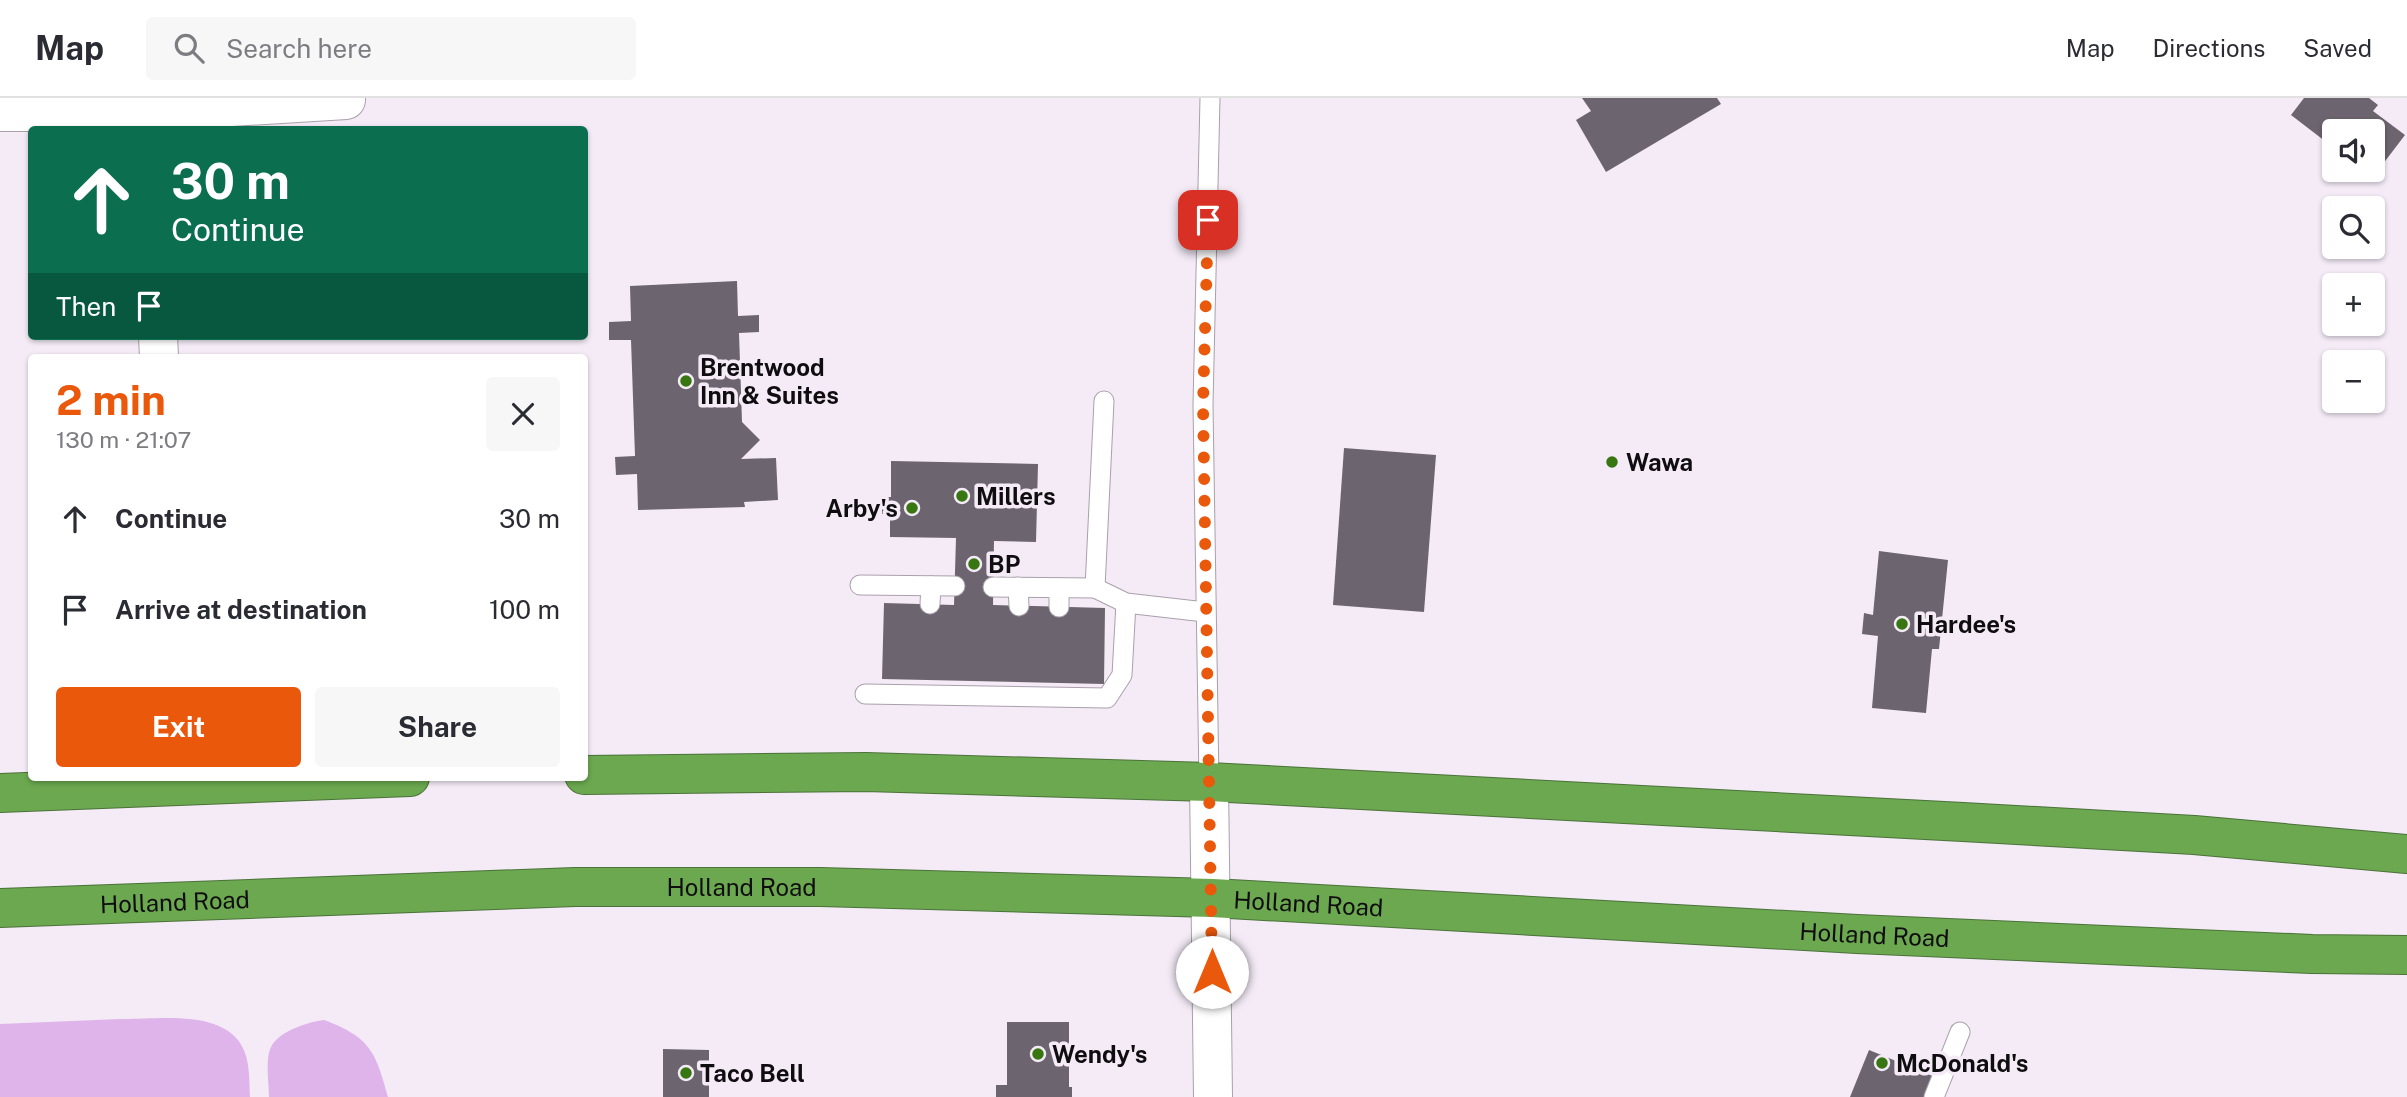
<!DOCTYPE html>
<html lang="en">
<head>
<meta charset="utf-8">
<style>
  :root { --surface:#fff; --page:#f7f7f7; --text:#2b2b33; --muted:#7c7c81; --line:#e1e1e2; --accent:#ea580c }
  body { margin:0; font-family:"Public Sans",sans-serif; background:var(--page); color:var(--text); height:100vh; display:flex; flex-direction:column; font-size:26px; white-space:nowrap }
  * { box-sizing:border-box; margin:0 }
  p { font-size:23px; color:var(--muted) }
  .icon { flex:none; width:38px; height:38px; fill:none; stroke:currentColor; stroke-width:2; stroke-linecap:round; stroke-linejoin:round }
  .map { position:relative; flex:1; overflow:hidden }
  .sheet { position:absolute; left:28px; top:256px; width:560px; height:427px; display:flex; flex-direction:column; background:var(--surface); border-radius:7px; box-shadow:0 2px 5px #0004 }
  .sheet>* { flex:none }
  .hud { position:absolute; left:28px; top:28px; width:560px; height:214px; border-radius:7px; box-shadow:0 2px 5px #0004; background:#0b6e4f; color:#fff; overflow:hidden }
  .controls { position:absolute; left:2322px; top:21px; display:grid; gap:14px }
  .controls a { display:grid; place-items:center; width:63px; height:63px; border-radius:7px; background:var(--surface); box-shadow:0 2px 5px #0004; font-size:35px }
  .pin { position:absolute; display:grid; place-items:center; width:60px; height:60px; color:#fff; margin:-30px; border-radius:14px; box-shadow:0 4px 10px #0006 }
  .me { position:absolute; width:77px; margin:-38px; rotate:0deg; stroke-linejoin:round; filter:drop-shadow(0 0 5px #0008) }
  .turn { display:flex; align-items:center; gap:24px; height:147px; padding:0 28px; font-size:32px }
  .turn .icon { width:91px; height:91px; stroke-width:2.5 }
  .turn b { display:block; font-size:49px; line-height:60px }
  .then { display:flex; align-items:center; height:66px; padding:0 28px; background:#0003; gap:14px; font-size:26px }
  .round { display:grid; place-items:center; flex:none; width:74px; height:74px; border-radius:7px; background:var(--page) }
  .summary { display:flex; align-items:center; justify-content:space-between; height:119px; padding:0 28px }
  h1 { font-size:42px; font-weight:700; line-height:52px; color:var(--accent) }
  .button { display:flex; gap:14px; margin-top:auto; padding:14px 28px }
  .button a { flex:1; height:80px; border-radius:7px; background:var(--accent); color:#fff; font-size:28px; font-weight:700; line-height:80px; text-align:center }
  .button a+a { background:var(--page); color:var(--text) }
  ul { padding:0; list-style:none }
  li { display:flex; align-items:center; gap:21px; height:91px; padding:0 28px }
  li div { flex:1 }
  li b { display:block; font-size:26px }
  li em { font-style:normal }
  header { display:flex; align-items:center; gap:42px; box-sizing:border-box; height:98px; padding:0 35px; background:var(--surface); border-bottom:2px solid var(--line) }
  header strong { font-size:33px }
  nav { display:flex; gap:38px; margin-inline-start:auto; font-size:24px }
  .search { width:490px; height:63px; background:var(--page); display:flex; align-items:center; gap:18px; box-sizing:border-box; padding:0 24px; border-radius:7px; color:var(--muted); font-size:26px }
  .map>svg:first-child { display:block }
  .water { fill:#deb4ea }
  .building { fill:#6c646e }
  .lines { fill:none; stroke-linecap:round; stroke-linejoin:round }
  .lane-casing { stroke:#a9a0ab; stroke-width:21 }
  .street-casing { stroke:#a9a0ab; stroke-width:40 }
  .highway-casing { stroke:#4b7239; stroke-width:40 }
  .lane { stroke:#fff; stroke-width:19 }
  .street { stroke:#fff; stroke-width:38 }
  .highway { stroke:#6ba84f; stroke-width:38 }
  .route { stroke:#ea580c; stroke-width:12; stroke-dasharray:0 21.6 }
  .poi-dot { fill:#377610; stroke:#f4ebf7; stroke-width:2.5 }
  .labels { text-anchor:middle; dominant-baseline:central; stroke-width:7; stroke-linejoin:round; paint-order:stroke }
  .poi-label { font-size:24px; font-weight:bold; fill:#100d10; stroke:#f4ebf7; text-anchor:start }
  .street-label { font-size:24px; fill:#100d10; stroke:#f4ebf7 }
</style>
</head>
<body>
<header>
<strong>Map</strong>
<div class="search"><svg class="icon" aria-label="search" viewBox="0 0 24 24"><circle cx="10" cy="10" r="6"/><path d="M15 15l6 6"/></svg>Search here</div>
<nav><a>Map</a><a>Directions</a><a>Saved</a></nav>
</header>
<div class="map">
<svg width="2407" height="999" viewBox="0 0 2407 999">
  <rect width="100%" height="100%" fill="#f4ebf7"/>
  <!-- water -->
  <g class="water">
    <path d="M120,921C157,922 229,909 245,955C250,969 249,984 250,999H0V926Z"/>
    <path d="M324,922C370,939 376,954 388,999H269C269,985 265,961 271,949C279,933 308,924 324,922Z"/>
  </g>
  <!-- building -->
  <g class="building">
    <path d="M1582,0H1717L1721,6L1606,74L1576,22L1591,13Z"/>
    <path d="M2304,0H2369L2378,7L2373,13L2405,37L2373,79L2363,72H2373V33H2334V50L2291,17Z"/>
    <path d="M737,183L738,218L759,217V234L739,235L742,324L760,342L741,361L776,360L778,402L744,404L745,409L638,412L637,376L616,377L615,359L635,358L631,242H609V224L631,223L630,188Z"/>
    <path d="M1344,350L1436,357L1424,514L1333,507Z"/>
    <path d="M891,363L1038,366L1036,444L994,443L993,507L1105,510L1104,586L882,581L884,505L954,507L956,440L890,439V416H882V399H891Z"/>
    <path d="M1879,453L1948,462L1939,551H1932L1926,615L1872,610L1878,538L1862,536L1864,515L1873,517Z"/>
    <path d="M1007,924H1069V989H1072V999H996V987H1007Z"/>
    <path d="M663,951L709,952V999H663Z"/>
    <path d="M1869,952L1933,978L1924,999H1850Z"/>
  </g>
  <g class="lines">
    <defs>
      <g id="lane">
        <path d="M860,487L955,488"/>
        <path d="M993,489L1095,490L1104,303"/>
        <path d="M1018,489L1019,508"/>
        <path d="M1095,490L1126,505L1205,514"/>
        <path d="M930,506L931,488"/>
        <path d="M1059,509V490"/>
        <path d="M865,596L1107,600L1122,577L1126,505"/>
        <path d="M1209,684L1203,307L1210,0"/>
        <path d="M1934,999L1960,934"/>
      </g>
      <g id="street">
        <path d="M0,14H152L346,2"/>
        <path d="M158,238L159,259"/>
        <path d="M1209,684L1213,999"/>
      </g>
      <g id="highway">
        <path d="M584,677L866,674L1209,684L1963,724L2194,737L2407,756"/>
        <path d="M0,695L410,679"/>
        <path id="s1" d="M0,810L575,789H820L1212,800L1857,836L2312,856L2407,857"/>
      </g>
    </defs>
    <!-- lane casing -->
    <use href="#lane" class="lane-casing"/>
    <!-- street casing -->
    <use href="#street" class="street-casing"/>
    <!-- highway casing -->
    <use href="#highway" class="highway-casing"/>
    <!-- lane -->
    <use href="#lane" class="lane"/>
    <!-- street -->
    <use href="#street" class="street"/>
    <!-- highway -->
    <use href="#highway" class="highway"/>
  </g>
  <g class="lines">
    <!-- route -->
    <path class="route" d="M1208,122L1203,307L1212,874"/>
  </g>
  <!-- markers -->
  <g class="poi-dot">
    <circle cx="686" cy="283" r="7"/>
    <circle cx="1612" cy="364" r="7"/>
    <circle cx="962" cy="398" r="7"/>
    <circle cx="912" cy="410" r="7"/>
    <circle cx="974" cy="466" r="7"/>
    <circle cx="1902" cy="526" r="7"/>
    <circle cx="1038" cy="956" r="7"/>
    <circle cx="1882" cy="965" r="7"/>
    <circle cx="686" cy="975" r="7"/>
  </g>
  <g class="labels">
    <!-- poi labels -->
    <g class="poi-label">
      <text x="700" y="269">Brentwood<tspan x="700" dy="28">Inn &amp; Suites</tspan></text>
      <text x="1626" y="364">Wawa</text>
      <text x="976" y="398">Millers</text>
      <text x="898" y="410" text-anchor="end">Arby's</text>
      <text x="988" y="466">BP</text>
      <text x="1916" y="526">Hardee's</text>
      <text x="1052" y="956">Wendy's</text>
      <text x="1896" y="965">McDonald's</text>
      <text x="700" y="975">Taco Bell</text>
    </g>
    <!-- street labels -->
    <g class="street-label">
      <text stroke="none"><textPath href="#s1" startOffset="742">Holland Road</textPath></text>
      <text stroke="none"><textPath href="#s1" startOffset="175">Holland Road</textPath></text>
      <text stroke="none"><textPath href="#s1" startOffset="1309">Holland Road</textPath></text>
      <text stroke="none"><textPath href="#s1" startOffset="1876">Holland Road</textPath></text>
    </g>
  </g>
</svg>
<div class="controls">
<a><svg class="icon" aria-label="sound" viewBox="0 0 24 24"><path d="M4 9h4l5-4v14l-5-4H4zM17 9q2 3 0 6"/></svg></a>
<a><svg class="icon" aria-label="search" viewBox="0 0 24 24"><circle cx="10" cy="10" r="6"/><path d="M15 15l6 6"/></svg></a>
<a>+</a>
<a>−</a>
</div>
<div class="pin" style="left:1208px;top:122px;background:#d93025"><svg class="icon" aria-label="arrive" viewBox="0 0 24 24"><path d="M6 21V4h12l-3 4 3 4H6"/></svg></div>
<svg class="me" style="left:1212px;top:874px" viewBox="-20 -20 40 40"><circle r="19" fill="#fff"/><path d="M0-13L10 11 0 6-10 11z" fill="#ea580c"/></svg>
<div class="hud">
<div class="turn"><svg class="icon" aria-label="ahead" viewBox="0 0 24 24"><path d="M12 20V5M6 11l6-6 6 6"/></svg><div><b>30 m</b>Continue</div></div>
<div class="then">Then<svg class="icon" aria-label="arrive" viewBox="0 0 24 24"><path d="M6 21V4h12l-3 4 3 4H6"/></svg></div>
</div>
<section class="sheet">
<div class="summary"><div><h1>2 min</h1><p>130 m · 21:07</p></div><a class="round"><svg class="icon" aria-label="close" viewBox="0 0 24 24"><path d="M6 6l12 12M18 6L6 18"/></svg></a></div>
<ul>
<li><svg class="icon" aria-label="ahead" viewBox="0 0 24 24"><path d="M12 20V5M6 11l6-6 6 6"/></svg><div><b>Continue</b></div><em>30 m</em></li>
<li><svg class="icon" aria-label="arrive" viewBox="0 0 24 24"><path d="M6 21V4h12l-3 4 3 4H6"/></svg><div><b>Arrive at destination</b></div><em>100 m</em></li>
</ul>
<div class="button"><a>Exit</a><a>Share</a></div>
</section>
</div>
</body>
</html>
